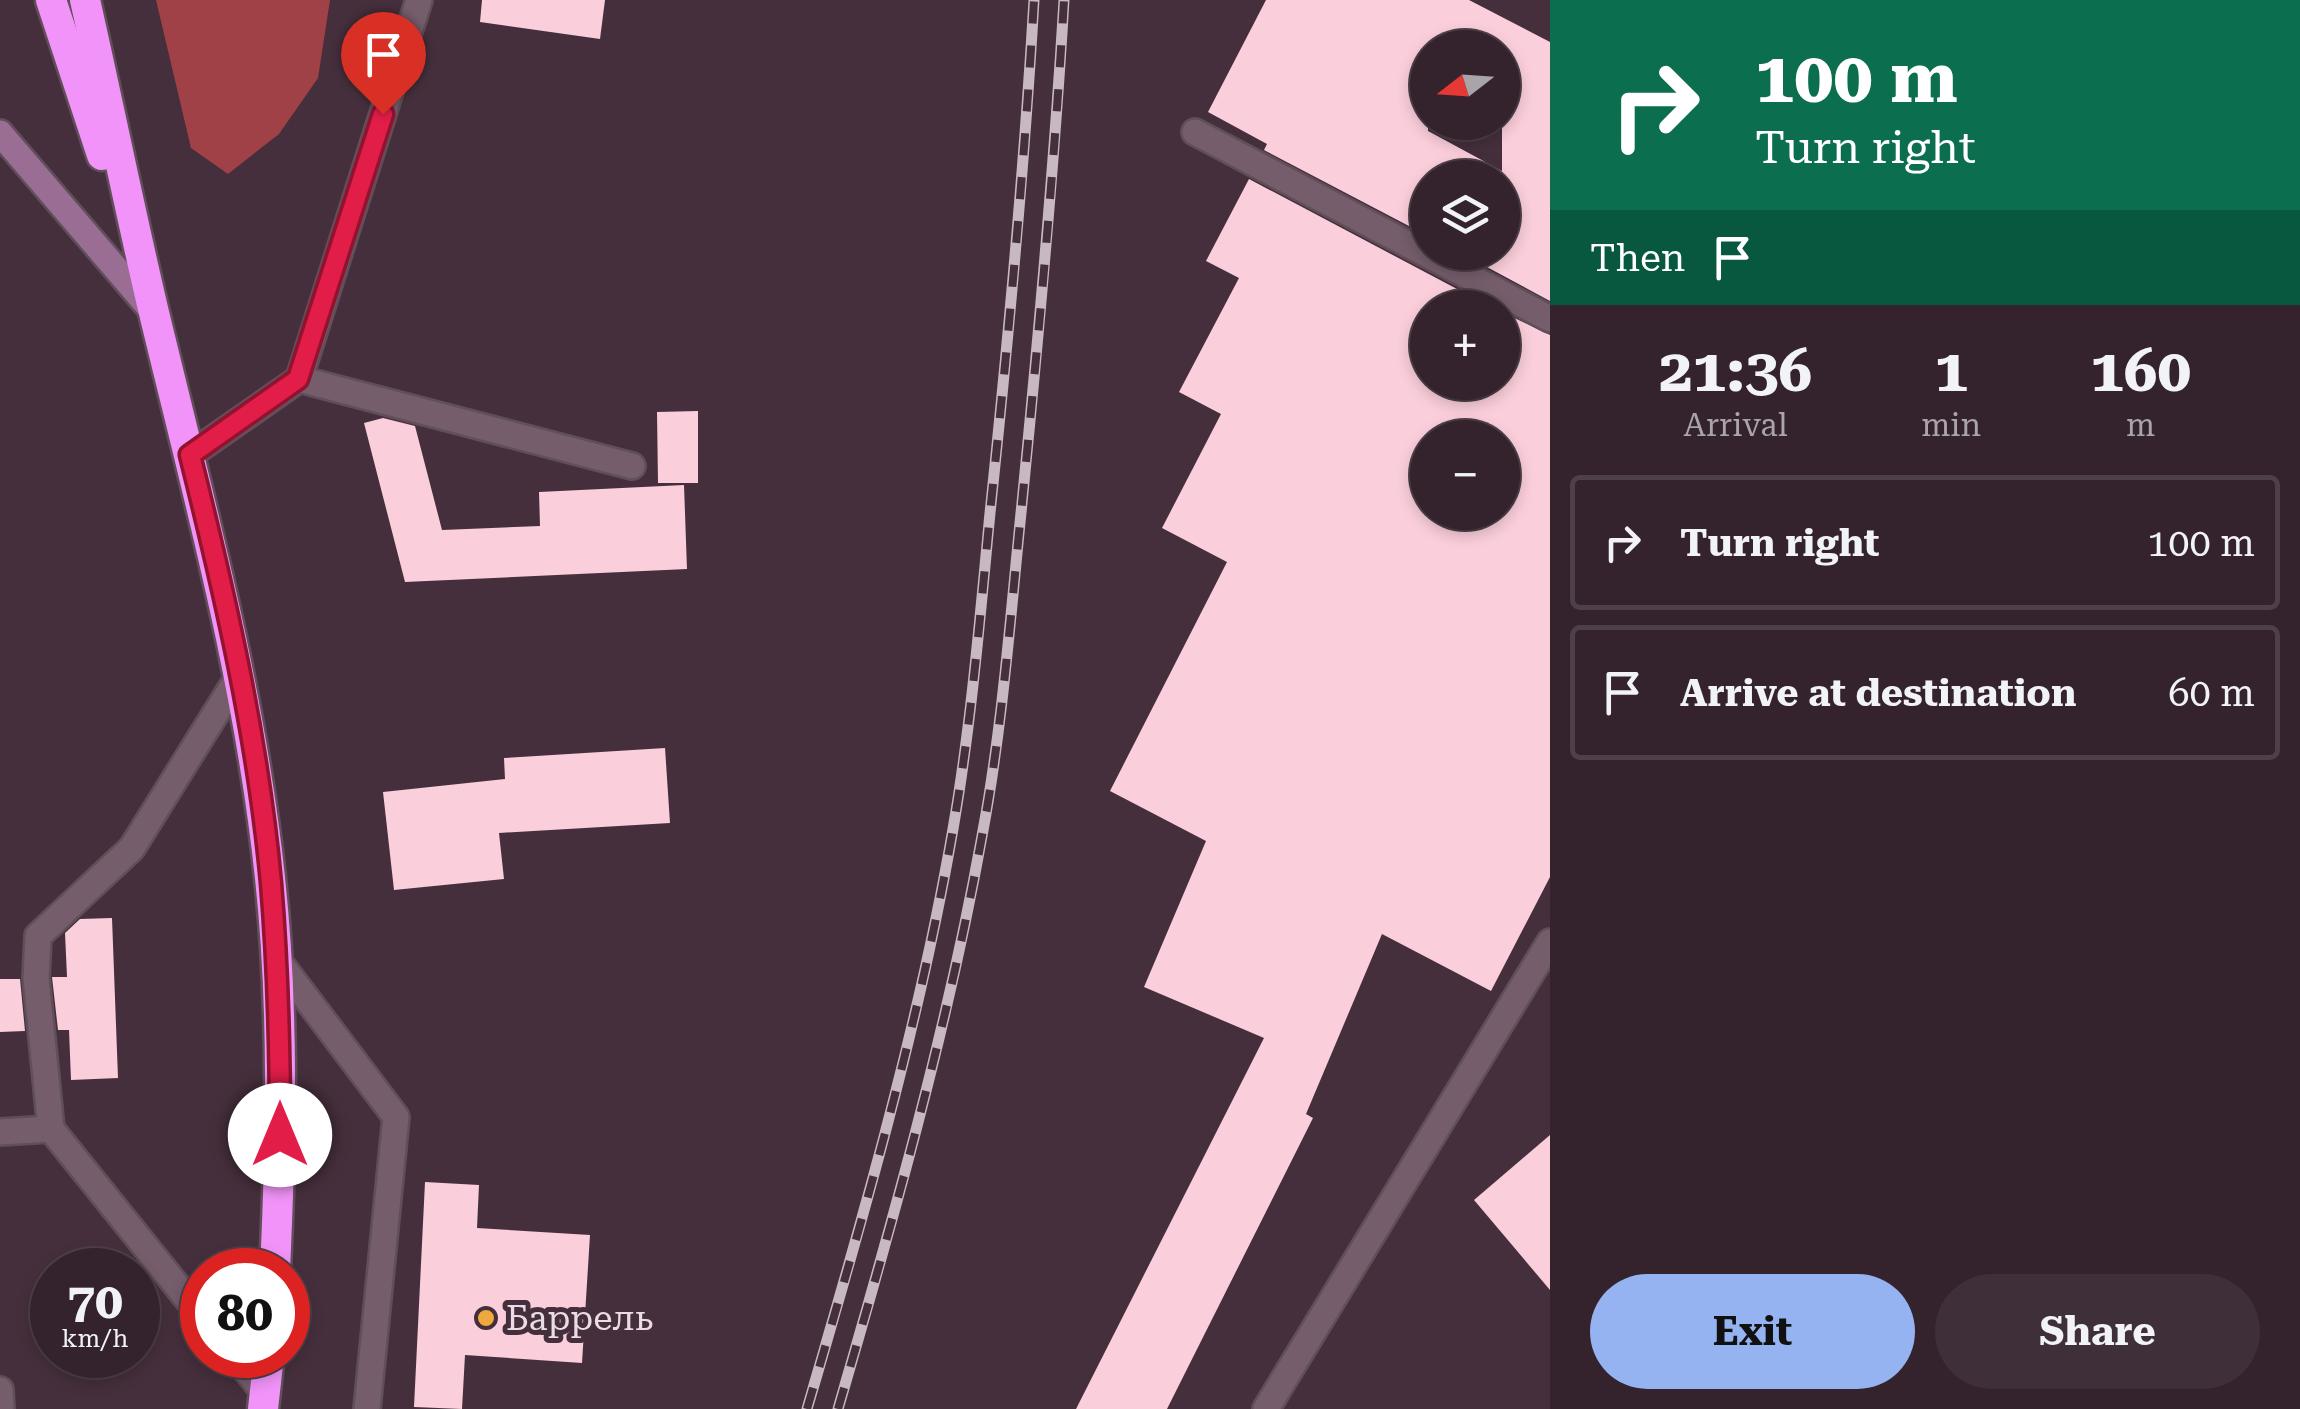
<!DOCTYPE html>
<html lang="en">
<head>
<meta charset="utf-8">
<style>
  :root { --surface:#34232d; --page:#3f2f39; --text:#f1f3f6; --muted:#a9a4aa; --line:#4e4049; --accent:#95b2f1 }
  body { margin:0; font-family:"Roboto Serif",serif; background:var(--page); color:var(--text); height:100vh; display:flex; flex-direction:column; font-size:38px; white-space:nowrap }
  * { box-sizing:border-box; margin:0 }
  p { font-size:32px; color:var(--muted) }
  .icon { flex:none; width:55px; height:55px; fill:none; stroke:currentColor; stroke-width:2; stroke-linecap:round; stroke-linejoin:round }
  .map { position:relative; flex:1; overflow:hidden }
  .side { display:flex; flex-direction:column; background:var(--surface); width:750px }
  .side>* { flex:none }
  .banner { background:#0b6e4f; color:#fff; overflow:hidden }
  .needle { width:65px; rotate:253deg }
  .tools { position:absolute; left:1410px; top:30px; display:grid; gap:20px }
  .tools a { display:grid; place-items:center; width:110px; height:110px; border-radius:50%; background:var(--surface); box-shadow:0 5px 15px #0003,0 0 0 2px var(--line); font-size:50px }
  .speed { position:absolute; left:30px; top:1248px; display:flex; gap:20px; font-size:50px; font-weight:700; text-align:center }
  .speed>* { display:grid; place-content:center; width:130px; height:130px; border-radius:50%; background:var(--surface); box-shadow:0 5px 15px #0003,0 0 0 2px var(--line); line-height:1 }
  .speed small { font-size:25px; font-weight:400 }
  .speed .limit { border:15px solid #d22; background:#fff; color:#111 }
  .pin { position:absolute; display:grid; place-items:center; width:85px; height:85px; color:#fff; margin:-102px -42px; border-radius:50% 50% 50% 0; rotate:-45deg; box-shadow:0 0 10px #0007 }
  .pin .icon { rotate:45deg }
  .me { position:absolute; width:110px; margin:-55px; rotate:0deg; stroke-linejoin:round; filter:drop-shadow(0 0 8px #0008) }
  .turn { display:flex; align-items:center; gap:35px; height:210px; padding:0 40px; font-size:45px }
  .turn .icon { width:130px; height:130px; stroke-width:2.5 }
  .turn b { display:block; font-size:70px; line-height:85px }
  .then { display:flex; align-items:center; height:95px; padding:0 40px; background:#0003; gap:20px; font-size:38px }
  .eta { display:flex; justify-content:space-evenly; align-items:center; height:170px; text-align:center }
  .eta b { font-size:60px; font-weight:700; line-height:70px }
  .primary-button { display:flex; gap:20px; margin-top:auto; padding:20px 40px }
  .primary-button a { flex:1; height:115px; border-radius:60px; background:var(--accent); color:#111; font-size:40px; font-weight:700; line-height:115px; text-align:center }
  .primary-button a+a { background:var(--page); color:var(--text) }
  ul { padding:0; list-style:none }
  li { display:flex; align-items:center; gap:30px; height:135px; margin:0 20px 15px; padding:0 20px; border:5px solid var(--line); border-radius:10px }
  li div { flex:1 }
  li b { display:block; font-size:38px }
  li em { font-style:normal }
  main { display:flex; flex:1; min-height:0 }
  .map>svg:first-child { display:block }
  .forest { fill:#a04147 }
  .building { fill:#faceda; fill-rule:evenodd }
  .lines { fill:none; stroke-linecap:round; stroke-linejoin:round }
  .lane-casing { stroke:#604e59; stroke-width:30 }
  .street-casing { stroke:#604e59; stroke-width:30 }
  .secondary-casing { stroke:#604e59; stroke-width:30 }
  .highway-casing { stroke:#604e59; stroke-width:35 }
  .lane { stroke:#755d6b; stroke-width:25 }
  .street { stroke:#755d6b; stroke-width:25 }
  .secondary { stroke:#9a6d95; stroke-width:25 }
  .highway { stroke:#f193f8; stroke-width:30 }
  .rail-casing { stroke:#c7b8c1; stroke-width:11 }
  .rail { stroke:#452f3c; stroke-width:8; stroke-dasharray:22; stroke-linecap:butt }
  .route-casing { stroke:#92132f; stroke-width:25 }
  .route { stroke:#e11d48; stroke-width:18 }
  .poi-dot { fill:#eea83c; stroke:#452f3c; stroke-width:4 }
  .labels { text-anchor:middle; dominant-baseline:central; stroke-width:10; stroke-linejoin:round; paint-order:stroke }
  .poi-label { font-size:35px; fill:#eadce4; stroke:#452f3c; text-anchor:start }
</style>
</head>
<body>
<main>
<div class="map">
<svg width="1550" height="1409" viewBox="0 0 1550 1409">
  <rect width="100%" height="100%" fill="#452f3c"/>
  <!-- forest -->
  <path class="forest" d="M156,0H330L318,78L279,134L228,174L191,148Z"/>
  <!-- building -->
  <g class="building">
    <path d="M482,0H605L600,39L480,22Z"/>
    <path d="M1266,0H1469L1550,42V301L1459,252H1502V178H1428V236L1264,150L1267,144L1208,112ZM1428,48H1502V171L1428,131Z"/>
    <path d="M1249,179L1493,308H1428V382H1502V312L1550,335V877L1491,991L1382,934L1306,1114L1313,1118L1167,1409H1076L1264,1038L1144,987L1206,841L1110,791L1227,562L1162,528L1221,414L1179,392L1239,278L1206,261ZM1428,438H1502V512H1428Z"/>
    <path d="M698,411V483H658L657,412Z"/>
    <path d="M383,418L415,426L442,530L540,526L539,492L684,485L687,569L405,582L364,423Z"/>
    <path d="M665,748L670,823L499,833L504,879L394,890L383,792L505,779L504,758Z"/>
    <path d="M112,918L118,1078L71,1080L69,1030H58L52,977H67L65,933L80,919Z"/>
    <path d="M0,979H20L25,1031L0,1032Z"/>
    <path d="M1550,1135V1290L1474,1200Z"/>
    <path d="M425,1182L479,1185L477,1228L590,1235L582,1363L465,1355L462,1409L414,1407Z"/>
  </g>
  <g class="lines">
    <defs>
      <g id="lane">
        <path d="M1195,132L1550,319"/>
        <path d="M299,379L632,466"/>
        <path d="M190,455L299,379L419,0"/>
        <path d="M276,958L396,1117L367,1409"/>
        <path d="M0,1132L51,1129"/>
        <path d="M202,1317L51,1129L36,978L38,936L132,848L239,676"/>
        <path d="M234,1355L265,1393"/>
        <path d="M0,1390L1,1409"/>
      </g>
      <path id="street" d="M1266,1409L1550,942"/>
      <path id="secondary" d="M0,133L153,312"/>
      <g id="highway">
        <path d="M51,0L102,155"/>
        <path d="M85,0C109,106 130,212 155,317C200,503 250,687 270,878C284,1008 281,1140 275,1270"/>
        <path d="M263,1409L269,1355"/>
      </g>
    </defs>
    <!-- lane casing -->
    <use href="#lane" class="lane-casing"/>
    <!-- street casing -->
    <use href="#street" class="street-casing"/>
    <!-- secondary casing -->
    <use href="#secondary" class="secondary-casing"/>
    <!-- highway casing -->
    <use href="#highway" class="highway-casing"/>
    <!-- lane -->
    <use href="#lane" class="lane"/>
    <!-- street -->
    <use href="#street" class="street"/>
    <!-- secondary -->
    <use href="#secondary" class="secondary"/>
    <!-- highway -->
    <use href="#highway" class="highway"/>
    <defs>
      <g id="rail">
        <path d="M807,1409C863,1218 919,1025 953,829C971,725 980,618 990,513C1008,342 1024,172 1034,0"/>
        <path d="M838,1409C893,1220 947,1030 982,836C1002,730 1010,621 1021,513C1038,342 1054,172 1064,0"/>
      </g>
    </defs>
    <!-- rail casing -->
    <use href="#rail" class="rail-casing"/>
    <!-- rail -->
    <use href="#rail" class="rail"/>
  </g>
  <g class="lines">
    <defs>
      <path id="route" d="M280,1135C280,1051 278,967 271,883C258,739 225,595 190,455L298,379L383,114"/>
    </defs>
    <!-- route casing -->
    <use href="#route" class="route-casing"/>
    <!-- route -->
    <use href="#route" class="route"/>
  </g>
  <!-- markers -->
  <circle class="poi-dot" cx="486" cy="1318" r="10"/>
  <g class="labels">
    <!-- poi labels -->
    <g class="poi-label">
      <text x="506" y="1318">Баррель</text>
    </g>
  </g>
</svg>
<div class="tools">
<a><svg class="needle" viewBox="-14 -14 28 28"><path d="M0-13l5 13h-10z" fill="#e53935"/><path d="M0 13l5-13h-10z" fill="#a9a4aa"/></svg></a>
<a><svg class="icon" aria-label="layers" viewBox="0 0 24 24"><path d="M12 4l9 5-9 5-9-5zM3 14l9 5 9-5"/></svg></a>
<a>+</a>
<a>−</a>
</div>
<div class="speed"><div>70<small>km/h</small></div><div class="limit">80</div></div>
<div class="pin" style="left:383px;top:114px;background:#d93025"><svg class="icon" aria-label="arrive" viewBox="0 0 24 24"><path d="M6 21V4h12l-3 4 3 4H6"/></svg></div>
<svg class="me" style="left:280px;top:1135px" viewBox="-20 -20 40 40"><circle r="19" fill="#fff"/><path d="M0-13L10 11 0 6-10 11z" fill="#e11d48"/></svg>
</div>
<section class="side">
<div class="banner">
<div class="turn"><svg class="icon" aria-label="right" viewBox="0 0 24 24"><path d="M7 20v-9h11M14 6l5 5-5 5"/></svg><div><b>100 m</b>Turn right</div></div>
<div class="then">Then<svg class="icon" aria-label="arrive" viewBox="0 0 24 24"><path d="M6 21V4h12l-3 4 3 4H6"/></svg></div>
</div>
<div class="eta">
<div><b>21:36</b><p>Arrival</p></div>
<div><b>1</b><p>min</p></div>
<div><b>160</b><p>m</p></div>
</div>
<ul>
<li><svg class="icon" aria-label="right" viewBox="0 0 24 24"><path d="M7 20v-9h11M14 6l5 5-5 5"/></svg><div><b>Turn right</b></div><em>100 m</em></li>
<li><svg class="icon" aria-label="arrive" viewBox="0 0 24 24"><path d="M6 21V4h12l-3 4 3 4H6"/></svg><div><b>Arrive at destination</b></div><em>60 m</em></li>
</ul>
<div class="primary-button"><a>Exit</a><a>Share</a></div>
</section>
</main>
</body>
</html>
